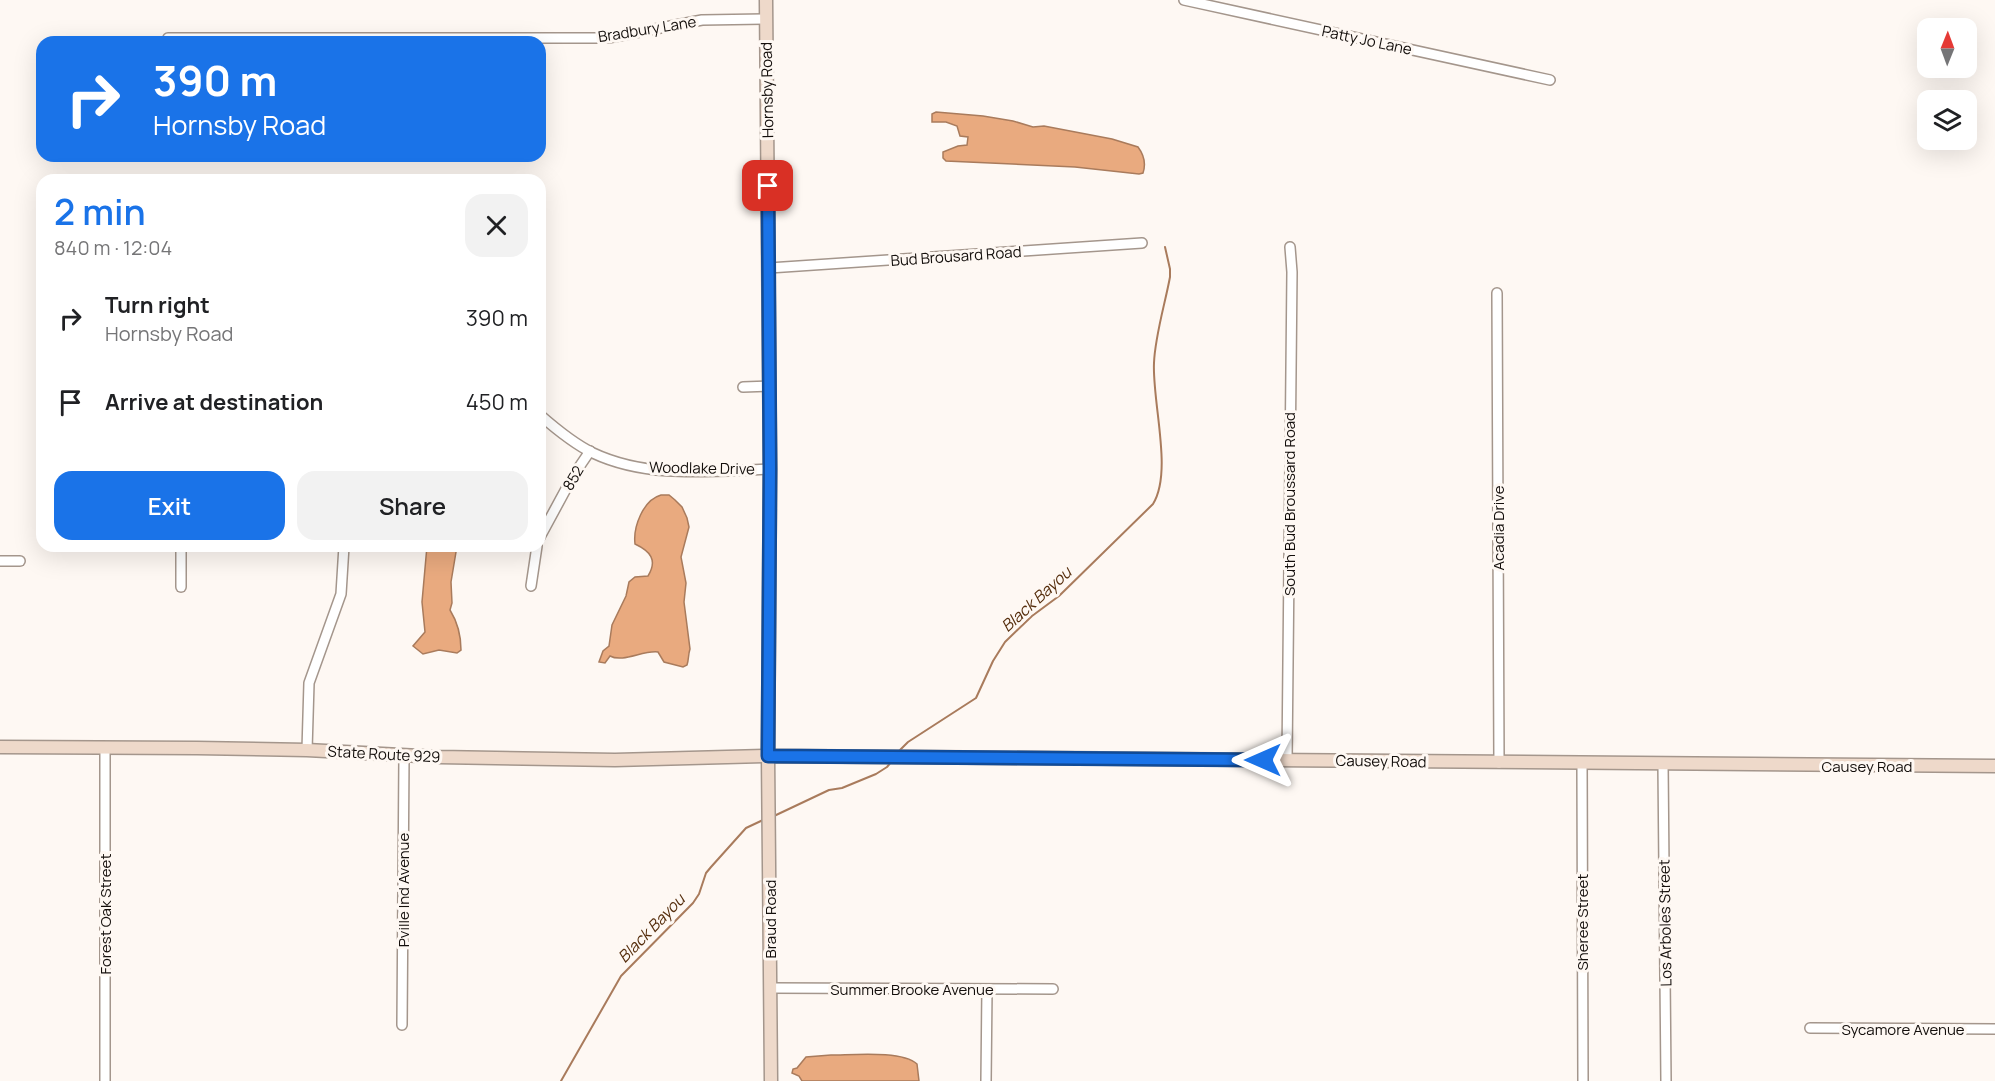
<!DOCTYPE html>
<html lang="en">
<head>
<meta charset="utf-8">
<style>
  :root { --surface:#fff; --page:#f2f2f2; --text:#202124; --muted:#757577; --accent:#1a73e8 }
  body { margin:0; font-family:Manrope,sans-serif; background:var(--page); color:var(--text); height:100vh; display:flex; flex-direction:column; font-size:22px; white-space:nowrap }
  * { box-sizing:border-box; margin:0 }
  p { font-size:20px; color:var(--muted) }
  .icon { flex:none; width:33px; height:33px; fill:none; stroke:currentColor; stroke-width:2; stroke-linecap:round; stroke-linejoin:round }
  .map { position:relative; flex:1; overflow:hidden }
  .panel { position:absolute; left:36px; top:174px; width:510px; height:378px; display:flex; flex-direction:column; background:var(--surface); border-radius:18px; box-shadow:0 6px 24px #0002 }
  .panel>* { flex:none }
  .banner { position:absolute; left:36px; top:36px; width:510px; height:126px; border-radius:18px; box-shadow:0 6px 24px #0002; background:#1a73e8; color:#fff; overflow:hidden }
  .needle { width:39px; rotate:1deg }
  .fabs { position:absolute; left:1917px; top:18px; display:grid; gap:12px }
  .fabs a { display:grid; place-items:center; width:60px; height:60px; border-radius:12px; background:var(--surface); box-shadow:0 6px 24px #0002; font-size:30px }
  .pin { position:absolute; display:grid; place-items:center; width:51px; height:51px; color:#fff; margin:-26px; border-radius:12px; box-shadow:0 3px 9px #0006 }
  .me { position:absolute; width:66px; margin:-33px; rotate:270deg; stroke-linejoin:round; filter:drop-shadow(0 0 4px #0008) }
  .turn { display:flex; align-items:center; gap:21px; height:126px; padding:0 18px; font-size:27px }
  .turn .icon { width:78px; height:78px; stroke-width:2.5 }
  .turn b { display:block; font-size:42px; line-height:51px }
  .round { display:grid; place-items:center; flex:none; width:63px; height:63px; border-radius:18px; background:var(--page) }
  .summary { display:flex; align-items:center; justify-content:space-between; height:102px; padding:0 18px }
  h1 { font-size:36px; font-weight:600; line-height:45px; color:var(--accent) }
  .button { display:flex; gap:12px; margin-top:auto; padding:12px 18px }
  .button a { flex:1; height:69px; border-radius:18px; background:var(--accent); color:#fff; font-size:24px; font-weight:600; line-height:69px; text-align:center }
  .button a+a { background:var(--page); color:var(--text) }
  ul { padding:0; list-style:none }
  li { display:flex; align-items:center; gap:18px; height:84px; padding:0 18px }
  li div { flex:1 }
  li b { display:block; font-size:22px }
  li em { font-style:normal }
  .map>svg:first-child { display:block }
  .water { fill:#e9aa7f; stroke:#a97b5c; stroke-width:1.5 }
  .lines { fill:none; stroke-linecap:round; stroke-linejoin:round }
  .stream { stroke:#a97b5c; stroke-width:2 }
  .street-casing { stroke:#a4968c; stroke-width:12 }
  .secondary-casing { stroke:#a4968c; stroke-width:15 }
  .street { stroke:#fff; stroke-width:9 }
  .secondary { stroke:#eed9ca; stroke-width:12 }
  .route-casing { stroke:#114b97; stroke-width:15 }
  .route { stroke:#1a73e8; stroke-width:10 }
  .labels { text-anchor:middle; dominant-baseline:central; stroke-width:6; stroke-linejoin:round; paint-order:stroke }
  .street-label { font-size:15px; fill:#130e0b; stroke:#fef8f3 }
  .water-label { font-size:16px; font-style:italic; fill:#562e0d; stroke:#fef8f3 }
</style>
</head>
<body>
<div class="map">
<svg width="1995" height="1081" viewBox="0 0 1995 1081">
  <rect width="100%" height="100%" fill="#fef8f3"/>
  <!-- water -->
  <g class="water">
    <path d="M936,112L983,116L1013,121L1033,127L1044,126L1112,139L1138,147C1144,155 1146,164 1143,173L1139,174L1075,167L946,161L943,158V152L958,146L967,145L968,137L960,136L957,126L946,122H932V114Z"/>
    <path d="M661,495H669L675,500L682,507L687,518L689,527L681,557L686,583L684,602L690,649C688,655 689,659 687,665L683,667L664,662L658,652C643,650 623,663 610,656L605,663L599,662L603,651L609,646L612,625L626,596L629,582L635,577L648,576C658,560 650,551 635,544C633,527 643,500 661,495Z"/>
    <path d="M427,546H457L451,582L452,603L450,610C458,623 461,635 461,650L457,653L439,650L423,654L413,646L425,632L422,602Z"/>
    <path d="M831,1055C852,1055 902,1050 917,1064L919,1081H802L799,1076L792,1073L793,1069L797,1068L806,1057Z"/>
  </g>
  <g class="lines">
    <!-- stream -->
    <g class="stream">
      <path d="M899,751L908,742L976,698L993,661L1005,642L1032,616L1059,596L1153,504C1173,472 1152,402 1154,363C1155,336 1165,304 1170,277V269L1165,247"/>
      <path d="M774,816L829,790L842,788L876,774L887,767L892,761"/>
      <path d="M561,1081L621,976L693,903L699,894L706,873L711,867L746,828L763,820"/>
    </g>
    <defs>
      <g id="street">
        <path d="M1184,0L1550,80"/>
        <path d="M168,38H608L702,20L766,19"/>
        <path d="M769,268L1142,243"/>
        <path d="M1497,293L1499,763"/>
        <path d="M743,387L770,386"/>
        <path d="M540,415C556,429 574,444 593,453C648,479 711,471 770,469"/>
        <path d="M540,537L573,476L590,451"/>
        <path d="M0,561H20"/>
        <path d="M531,586L537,546"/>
        <path d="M181,587V546"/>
        <path d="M105,747V1081"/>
        <path d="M307,750L309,683L341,594L344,546"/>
        <path d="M1287,760L1292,272L1290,247"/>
        <path d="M1582,763L1583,1081"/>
        <path d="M1663,764L1666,1081"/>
        <path d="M771,988L1053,989"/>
        <path d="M402,1025L404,756"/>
        <path d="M1810,1028L1995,1029"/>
        <path d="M986,1081L987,989"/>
      </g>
      <g id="secondary">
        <path d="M766,0L770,469L768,756L771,1081"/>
        <path d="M0,747L197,748L307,750L439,757L615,760L768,756L912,757L1995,766"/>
      </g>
    </defs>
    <!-- street casing -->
    <use href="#street" class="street-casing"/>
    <!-- secondary casing -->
    <use href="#secondary" class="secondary-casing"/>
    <!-- street -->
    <use href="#street" class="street"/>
    <!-- secondary -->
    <use href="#secondary" class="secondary"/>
  </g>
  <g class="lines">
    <defs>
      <path id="route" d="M768,186L770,469L768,756L1263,760"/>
    </defs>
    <!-- route casing -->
    <use href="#route" class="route-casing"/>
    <!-- route -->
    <use href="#route" class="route"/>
  </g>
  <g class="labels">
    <!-- street labels -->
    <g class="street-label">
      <text transform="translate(647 29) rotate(-9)">Bradbury Lane</text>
      <text transform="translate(1367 40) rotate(12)">Patty Jo Lane</text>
      <text transform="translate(767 90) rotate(-91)">Hornsby Road</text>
      <text transform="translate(956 256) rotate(-4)">Bud Brousard Road</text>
      <text transform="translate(702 468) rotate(1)">Woodlake Drive</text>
      <text transform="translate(573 478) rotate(-59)">852</text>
      <text transform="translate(1289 504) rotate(-90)">South Bud Broussard Road</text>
      <text transform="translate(1498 528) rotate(-90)">Acadia Drive</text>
      <text transform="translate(384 754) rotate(3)">State Route 929</text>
      <text transform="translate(1381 761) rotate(1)">Causey Road</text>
      <text x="1867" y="766">Causey Road</text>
      <text transform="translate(403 890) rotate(-90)">Pville Ind Avenue</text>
      <text transform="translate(105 914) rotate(-90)">Forest Oak Street</text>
      <text transform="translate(770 919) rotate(-90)">Braud Road</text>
      <text transform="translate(1582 922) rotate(-90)">Sheree Street</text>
      <text transform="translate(1665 923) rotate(-91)">Los Arboles Street</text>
      <text x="912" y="989">Summer Brooke Avenue</text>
      <text x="1903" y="1029">Sycamore Avenue</text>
    </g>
    <!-- water labels -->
    <g class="water-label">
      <text transform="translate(1036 599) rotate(-42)">Black Bayou</text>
      <text transform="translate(651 928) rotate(-46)">Black Bayou</text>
    </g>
  </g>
</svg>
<div class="fabs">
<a><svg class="needle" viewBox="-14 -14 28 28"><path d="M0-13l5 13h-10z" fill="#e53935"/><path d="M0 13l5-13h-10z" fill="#757577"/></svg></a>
<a><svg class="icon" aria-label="layers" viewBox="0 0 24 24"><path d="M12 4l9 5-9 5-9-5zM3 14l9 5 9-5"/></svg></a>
</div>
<div class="pin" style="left:768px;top:186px;background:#d93025"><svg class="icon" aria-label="arrive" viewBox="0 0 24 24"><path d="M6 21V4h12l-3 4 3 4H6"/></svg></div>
<svg class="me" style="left:1263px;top:760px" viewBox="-20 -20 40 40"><path d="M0-17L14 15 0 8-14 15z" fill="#1a73e8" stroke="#fff" stroke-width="4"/></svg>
<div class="banner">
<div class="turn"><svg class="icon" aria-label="right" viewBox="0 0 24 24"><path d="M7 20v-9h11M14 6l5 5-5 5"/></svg><div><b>390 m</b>Hornsby Road</div></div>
</div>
<section class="panel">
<div class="summary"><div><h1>2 min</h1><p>840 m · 12:04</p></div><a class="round"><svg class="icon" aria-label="close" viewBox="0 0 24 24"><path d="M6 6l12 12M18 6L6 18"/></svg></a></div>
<ul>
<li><svg class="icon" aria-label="right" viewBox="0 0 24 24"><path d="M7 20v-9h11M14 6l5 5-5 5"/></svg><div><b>Turn right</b><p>Hornsby Road</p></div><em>390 m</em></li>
<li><svg class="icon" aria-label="arrive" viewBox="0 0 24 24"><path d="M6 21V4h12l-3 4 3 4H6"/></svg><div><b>Arrive at destination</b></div><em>450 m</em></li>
</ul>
<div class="button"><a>Exit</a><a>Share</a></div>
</section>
</div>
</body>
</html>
